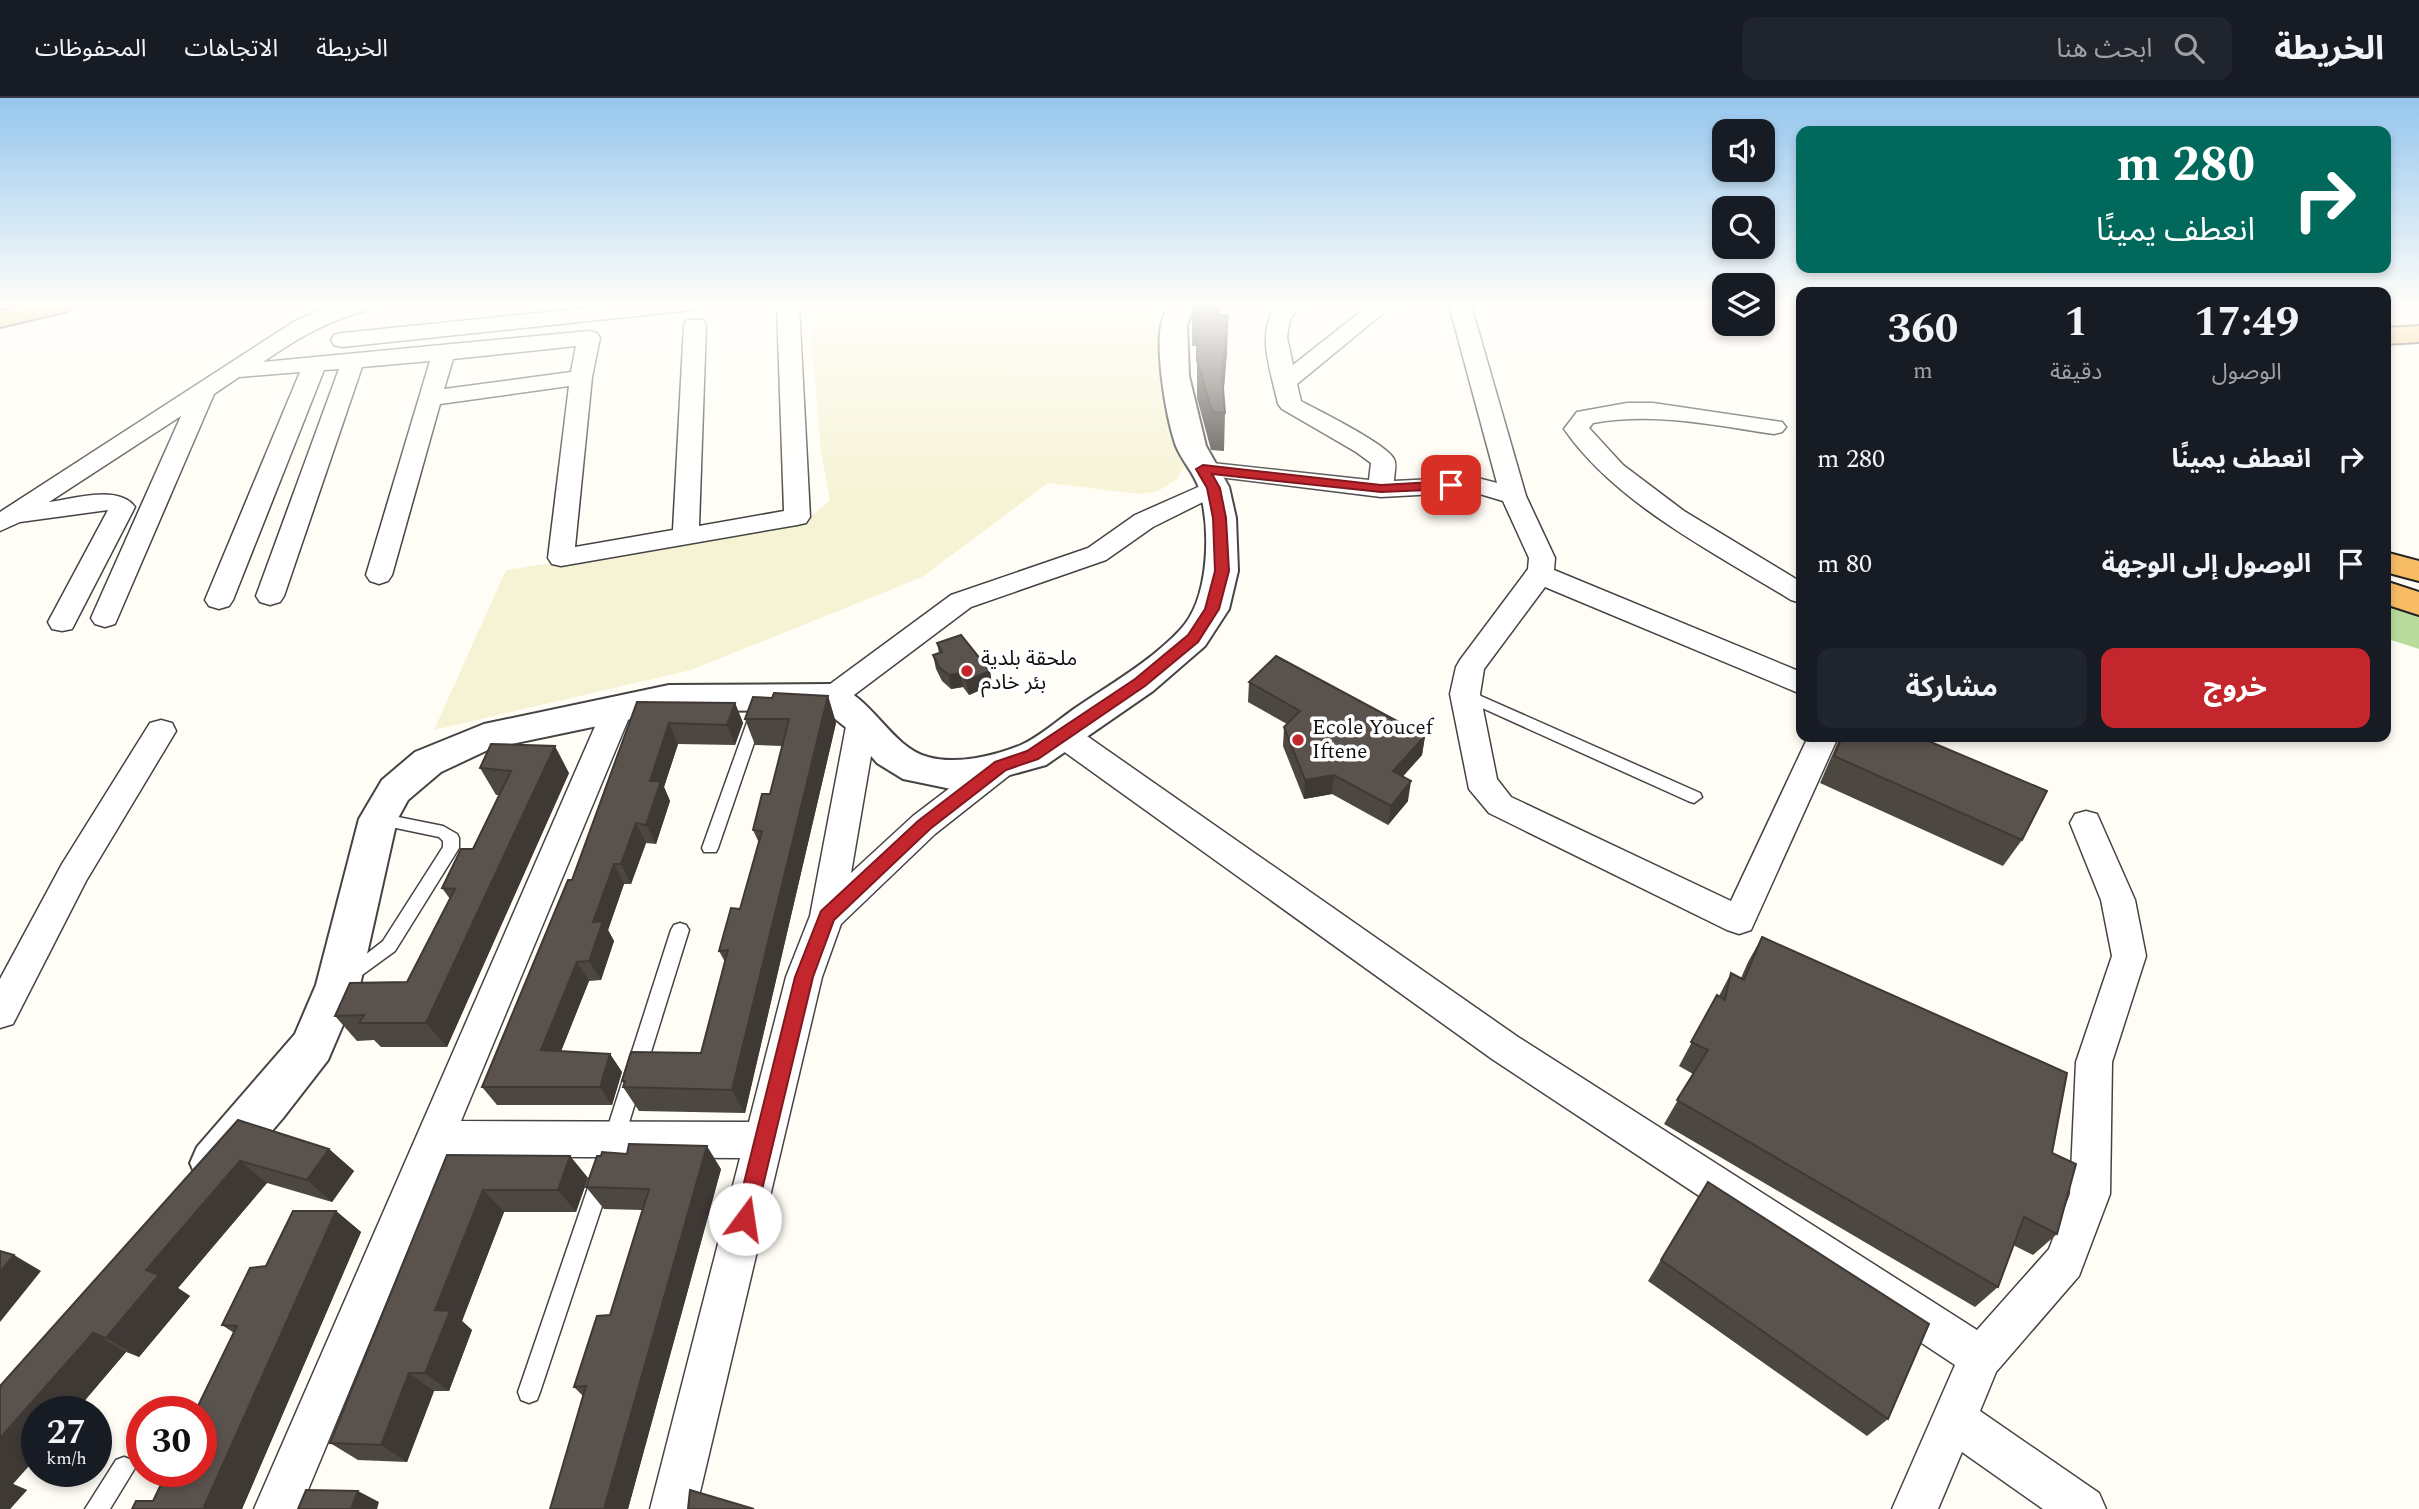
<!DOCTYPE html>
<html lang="ar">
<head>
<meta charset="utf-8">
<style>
  :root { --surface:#171b24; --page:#20242c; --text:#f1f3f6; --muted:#9ea1a6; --line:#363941; --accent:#c4262e }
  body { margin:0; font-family:Spectral,"Noto Sans Arabic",serif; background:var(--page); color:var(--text); direction:rtl; height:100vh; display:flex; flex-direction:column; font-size:26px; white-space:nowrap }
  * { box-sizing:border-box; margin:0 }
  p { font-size:23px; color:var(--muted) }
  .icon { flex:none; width:38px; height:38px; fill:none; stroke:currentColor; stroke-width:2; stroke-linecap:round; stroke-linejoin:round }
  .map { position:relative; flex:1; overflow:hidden; direction:ltr }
  .panel { position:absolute; left:1796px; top:189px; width:595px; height:455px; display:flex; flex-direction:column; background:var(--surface); border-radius:14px; box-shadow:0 4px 10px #0003; direction:rtl }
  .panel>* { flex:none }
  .top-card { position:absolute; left:1796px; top:28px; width:595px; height:147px; border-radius:14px; box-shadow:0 4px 10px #0003; direction:rtl; background:#00695c; color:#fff; overflow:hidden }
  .tools { position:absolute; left:1712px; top:21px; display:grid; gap:14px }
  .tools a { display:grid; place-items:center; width:63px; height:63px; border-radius:14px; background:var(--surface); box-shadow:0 4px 10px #0003; font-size:35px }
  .speed { position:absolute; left:21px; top:1298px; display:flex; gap:14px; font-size:35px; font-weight:700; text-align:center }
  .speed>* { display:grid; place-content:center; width:91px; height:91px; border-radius:50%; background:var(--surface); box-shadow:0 4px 10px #0003; line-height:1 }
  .speed small { font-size:18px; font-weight:400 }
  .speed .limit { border:10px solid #d22; background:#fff; color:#111 }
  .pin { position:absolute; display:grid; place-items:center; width:60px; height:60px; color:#fff; margin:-30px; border-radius:14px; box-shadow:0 4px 10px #0006 }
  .me { position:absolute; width:77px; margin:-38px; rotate:14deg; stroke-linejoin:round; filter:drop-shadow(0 0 5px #0008) }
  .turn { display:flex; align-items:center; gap:24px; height:147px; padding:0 21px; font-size:32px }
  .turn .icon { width:91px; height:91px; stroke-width:2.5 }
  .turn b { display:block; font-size:49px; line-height:60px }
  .eta { display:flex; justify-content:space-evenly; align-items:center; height:119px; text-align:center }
  .eta b { font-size:42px; font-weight:700; line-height:49px }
  .cta { display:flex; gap:14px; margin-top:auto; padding:14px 21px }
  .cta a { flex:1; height:80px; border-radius:14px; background:var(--accent); color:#fff; font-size:28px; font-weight:700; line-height:80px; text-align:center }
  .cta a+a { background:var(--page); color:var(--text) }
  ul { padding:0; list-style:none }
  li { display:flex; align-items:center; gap:21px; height:105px; padding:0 21px }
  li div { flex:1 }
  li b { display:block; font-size:26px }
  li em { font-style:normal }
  header { display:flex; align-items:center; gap:42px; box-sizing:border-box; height:98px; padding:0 35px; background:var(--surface); border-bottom:2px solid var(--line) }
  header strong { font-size:33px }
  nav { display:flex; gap:38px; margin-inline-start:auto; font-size:24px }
  .search { width:490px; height:63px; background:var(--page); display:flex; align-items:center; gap:18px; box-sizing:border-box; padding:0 24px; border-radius:14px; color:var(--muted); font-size:26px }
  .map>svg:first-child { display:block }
  .farmland { fill:#f6f3d4 }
  .forest { fill:#b9dc9c }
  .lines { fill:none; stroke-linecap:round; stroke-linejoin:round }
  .service-casing { stroke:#444; stroke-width:3 }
  .minor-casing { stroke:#444; stroke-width:3 }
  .tertiary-casing { stroke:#444; stroke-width:4 }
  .trunk-casing { stroke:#222; stroke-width:4 }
  .service { fill:#fff; fill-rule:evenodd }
  .minor { fill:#fff; fill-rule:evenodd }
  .tertiary { fill:#fff; fill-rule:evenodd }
  .trunk { fill:#f7bc64; fill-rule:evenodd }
  .wall { fill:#4d4742 }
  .shaded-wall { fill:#3f3936 }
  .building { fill:#5a524d; stroke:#3f3936; stroke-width:2 }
  .route { fill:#c4262e; stroke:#7f191e; stroke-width:2 }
  .poi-dot { fill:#c4262e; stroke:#fff; stroke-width:2.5 }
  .labels { text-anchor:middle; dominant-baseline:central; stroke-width:7; stroke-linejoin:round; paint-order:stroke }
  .poi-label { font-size:21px; fill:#111; stroke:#fff; text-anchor:start }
</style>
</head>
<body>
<header>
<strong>الخريطة</strong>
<div class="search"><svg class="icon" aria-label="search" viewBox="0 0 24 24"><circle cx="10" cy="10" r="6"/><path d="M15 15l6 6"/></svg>ابحث هنا</div>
<nav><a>الخريطة</a><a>الاتجاهات</a><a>المحفوظات</a></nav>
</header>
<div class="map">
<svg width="2419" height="1411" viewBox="0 0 2419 1411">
  <rect width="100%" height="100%" fill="#fffdf5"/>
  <!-- farmland -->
  <path class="farmland" d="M809,207H1154V223L1185,367L1177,381L1158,393L1139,396L1048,385L922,479L691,572L434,632L506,472L636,452L808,421L830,402L821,355Z"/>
  <!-- forest -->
  <path class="forest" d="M2385,502L2419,514V551L2385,540Z"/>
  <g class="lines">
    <defs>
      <g id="service">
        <path d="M1465,591L1700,695L1702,699L1694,705L1688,703L1460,600L1458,596Z"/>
        <path d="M757,611L764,616L718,750L716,754H704L702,750L750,616Z"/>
        <path d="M378,715L443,728L457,736L459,740V750L395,853L347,888L341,886L338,881L341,876L383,843L443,749V743L439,739L372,725L370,721L372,717Z"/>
        <path d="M680,825L686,827L689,832L623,1044L620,1050L613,1053L606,1050L603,1044L671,832L674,827Z"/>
        <path d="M601,1072L608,1074L611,1081L540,1294L537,1302L529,1305L521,1302L518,1294L591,1081L594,1074Z"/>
        <path d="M124,1359L132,1362L135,1370L110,1411H85L116,1362Z"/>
      </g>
      <g id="minor">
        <path d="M332,207H371L369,212C329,221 297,241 263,264L589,233L597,235L600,240L592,279L575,449L673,432L684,227L687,222H703L706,227L699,428L784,413L777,207H799L810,419L806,425L797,427L561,468L552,466L548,460L569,288L440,306L392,477L388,483L379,486L370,483L366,477L430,263L362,269L284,498L280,504L270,507L260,504L256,498L339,271L324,272L233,502L229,508L219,511L209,508L205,502L300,274L239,279L214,296L115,526L105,529L95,526L91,520L181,318L49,404C72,401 119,386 135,409L72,531L62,533L52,531L48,524L108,412L20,424L0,433V414L295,223ZM576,248L571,274L444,291L453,261Z"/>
        <path d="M617,207H694L692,212L684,213L342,249L334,247L331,242L334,237L342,235Z"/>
        <path d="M1278,207H1301L1290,221L1287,239L1293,267L1369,207H1393L1297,286L1301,303C1319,313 1387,346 1394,361C1397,367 1394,376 1394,383L1474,379L1497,385L1449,207H1471L1526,398L1555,460L1554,472L1801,574V596L1545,489L1484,571L1480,596L1497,681L1511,699L1731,803L1808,639H1838L1751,832L1739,836L1727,832L1489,715L1469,691L1450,596L1456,569L1460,562L1528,471L1529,460L1503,403L1473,394L1381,399L1194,376L1191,371L1194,366L1203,364L1369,382L1371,365L1356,354L1282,311L1278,306C1272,276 1254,232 1278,207Z"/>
        <path d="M1627,305H1653L1782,324L1786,329L1782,334L1774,336C1712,327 1655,314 1593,325L1589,330L1623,367L1684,413L1801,484V505L1791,502C1715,455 1616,406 1564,331L1577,314Z"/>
        <path d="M1214,382L1223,384L1226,389L1223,394L1153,429L1106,462L971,509L842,606L832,609L822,606L817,599L822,592L951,497L1088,450L1135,417Z"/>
        <path d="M618,600L628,603L633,610L461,1023L749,1024L786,879L810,818L847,623L851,615L862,612L873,615L877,623L851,775L913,718L989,660L1000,657L1011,660L1015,668L1011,676L935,736L841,826L822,879L696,1411H650L740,1060L447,1058L300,1411H254L603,610L608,603Z"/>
        <path d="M161,622L172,625L176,633L86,783L13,926L0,930V881L62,766L150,625Z"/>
        <path d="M1063,626L1074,629L1518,939L1977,1232L2049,1151L2070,1096L2076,964L2112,858L2101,802L2070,725L2075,716L2086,713L2097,716L2135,802L2146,858L2112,964L2110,1096L2079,1178L1996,1274L1980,1313L2099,1395L2106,1411H2043L1962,1354L1938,1411H1892L1955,1267L1492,961L1052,645L1048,637L1052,629Z"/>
      </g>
      <path id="tertiary" d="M1168,207H1194L1187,228L1189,278L1206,348L1229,389L1236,420L1238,473L1229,511L1205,548L1153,593L1046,667L956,692L903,681L877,665L849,632L824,612L669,613L492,650L441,674L408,702L397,722L360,887L328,962L283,1020L231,1081L214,1087L197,1081L190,1065L197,1049L295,936L316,887L359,721L382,682L415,654L484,626L669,587L832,586C873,598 890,649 928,659C955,667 995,658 1021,647C1039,639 1057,623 1074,611C1109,587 1150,564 1180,532C1210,501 1211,430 1199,390C1194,375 1182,363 1176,348C1166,320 1156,256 1161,228C1162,221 1166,214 1168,207Z"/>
      <g id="trunk">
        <path d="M24,207H72L68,213L0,229V213Z"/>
        <path d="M2419,228V244L2385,246V230Z"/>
        <path d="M2385,454L2419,463V483L2385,474Z"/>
        <path d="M2385,483L2419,494V517L2385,506Z"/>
      </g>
    </defs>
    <!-- service casing -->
    <use href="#service" class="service-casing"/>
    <!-- minor casing -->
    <use href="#minor" class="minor-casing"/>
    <!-- tertiary casing -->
    <use href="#tertiary" class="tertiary-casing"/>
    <!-- trunk casing -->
    <use href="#trunk" class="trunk-casing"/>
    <!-- service -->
    <use href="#service" class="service"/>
    <!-- minor -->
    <use href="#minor" class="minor"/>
    <!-- tertiary -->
    <use href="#tertiary" class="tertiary"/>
    <!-- trunk -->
    <use href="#trunk" class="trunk"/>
  </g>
  <!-- wall -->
  <g class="wall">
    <path d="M1192,207H1220L1219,217H1228L1227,254L1223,297L1225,315L1224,353L1211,352L1197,300V248H1192Z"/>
    <path d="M937,545L990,573L992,587L969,597L963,589L951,591L942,583L936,571L933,557L939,555Z"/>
    <path d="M1249,584L1425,638L1422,657L1402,679L1408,703L1388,727L1332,696L1304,701L1283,648L1284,629L1287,626L1248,604Z"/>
    <path d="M828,598L836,625L745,1015L639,1013L623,989L624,986L622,983L701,955L725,864L719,853L740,811L759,745L753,732L770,696L782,648L755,647L745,621L772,600Z"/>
    <path d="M637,604L735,605L743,625L735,647L678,646L664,689L670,703L656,746L646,745L631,786H624L608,832L614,843L601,882L589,883L561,953L610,956L622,974L612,1007H497L482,989L572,782Z"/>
    <path d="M1840,639H1919L2022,742L2003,768L1820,685Z"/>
    <path d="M480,670L569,675L447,949H381L374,942L357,943L335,918L407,884L450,801L442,790L473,751L499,697H496Z"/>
    <path d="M1762,839L2052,1055L2057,1136L2033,1157L2013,1147L1998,1189L1975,1209L1664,1026L1693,976L1679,968L1717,897L1719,898L1731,875L1741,880L1748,864Z"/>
    <path d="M238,1022L329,1051L354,1073L332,1104L267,1085L178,1190L190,1198L139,1259L126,1254L75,1314H37L13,1386L27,1392L10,1411H0V1288Z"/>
    <path d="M447,1057L570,1058L588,1080L576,1114H504L462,1223L472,1232L449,1293H434L407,1364L358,1362L330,1345Z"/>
    <path d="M721,1071L628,1411H550L583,1298L574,1289L610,1217L642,1112L604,1111L586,1089Z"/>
    <path d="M1708,1084L1888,1321L1867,1338L1648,1183Z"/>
    <path d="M336,1113L361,1134L242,1411H132L153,1403L234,1235L222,1227L266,1168Z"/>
  </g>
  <!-- shaded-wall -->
  <g class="shaded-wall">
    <path d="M1217,207H1220L1217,248Z"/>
    <path d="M1228,217L1227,254L1222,316V278Z"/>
    <path d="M990,573L992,587L969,597L966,583Z"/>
    <path d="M961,575L963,589L951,591L949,577Z"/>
    <path d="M828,598L836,625L745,1015L732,992Z"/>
    <path d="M735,605L743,625L735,647L727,627Z"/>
    <path d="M669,625L678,646L664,689L670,703L656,746L646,727L650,683Z"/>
    <path d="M1425,638L1422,657L1390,693L1393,673Z"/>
    <path d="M555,648L569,675L447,949L426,925Z"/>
    <path d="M1334,677L1332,696L1304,701L1305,682Z"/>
    <path d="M1411,683L1408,703L1388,727L1391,708Z"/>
    <path d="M636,725L646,745L631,786L621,766Z"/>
    <path d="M614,766L624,786L608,832L614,843L601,882L589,863L593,824Z"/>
    <path d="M577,864L589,883L554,971L541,952Z"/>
    <path d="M610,956L622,974L612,1007L600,989Z"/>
    <path d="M707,1048L721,1071L628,1411H604Z"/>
    <path d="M329,1051L354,1073L332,1104L307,1082Z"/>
    <path d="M570,1058L588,1080L576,1114L558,1092Z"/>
    <path d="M240,1063L267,1085L178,1190L190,1198L139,1259L106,1240L146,1172Z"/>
    <path d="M483,1092L504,1114L462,1223L472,1232L449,1293L425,1275L435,1212Z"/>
    <path d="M336,1113L361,1134L242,1411H203Z"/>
    <path d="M14,1157L41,1173L0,1224V1174Z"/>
    <path d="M93,1235L126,1254L75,1314H37V1359L13,1386L27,1392L10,1411H0V1340Z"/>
    <path d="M409,1275L434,1293L407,1364L381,1347Z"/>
    <path d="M358,1393L379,1404L377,1411H351Z"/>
  </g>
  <!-- building -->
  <g class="building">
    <rect x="1192" y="207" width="25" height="4"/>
    <path d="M1198,217H1228L1222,278L1225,315L1212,314L1197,262Z"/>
    <path d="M961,537L990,573L966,583L961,575L949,577L939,569L933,557L942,554L937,545Z"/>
    <path d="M1276,558L1425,638L1393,673L1411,683L1391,708L1334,677L1305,682L1284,629L1300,613L1249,584Z"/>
    <path d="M774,595L828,598L732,992L623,989L625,983H622L631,954L701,955L728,852L719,853L731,810L740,811L762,733L753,732L762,696H770L789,621H745L753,599L772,600Z"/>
    <path d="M637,604L735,605L727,627L669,625L650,683H661L646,727L636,725L621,766H614L593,824L603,823L589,863L577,864L541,952L610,956L600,989H482L568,782H572Z"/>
    <path d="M1842,639H1919L2047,693L2022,742L1834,658Z"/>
    <path d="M491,646L555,648L426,925H359L364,917L335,918L350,885L407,884L455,791L442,790L461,751H473L511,673L480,670Z"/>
    <path d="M1762,839L2067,975L2052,1055L2076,1066L2057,1136L2024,1119L1998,1189L1677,1002L1708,952L1691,944L1717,897L1725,902L1731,875L1744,882Z"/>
    <path d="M238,1022L329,1051L307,1082L240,1063L146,1172L159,1177L106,1240L93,1235L0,1340V1288Z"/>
    <path d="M629,1046L707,1048L604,1411H550L586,1288L574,1289L597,1218L610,1217L649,1091L586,1089L597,1058H601L602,1054L627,1056Z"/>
    <path d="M447,1057L570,1058L558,1092H483L435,1212L450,1213L425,1275H409L381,1347L330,1345Z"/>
    <path d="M1708,1084L1929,1226L1888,1321L1661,1162Z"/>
    <path d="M293,1113H336L203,1411H132L136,1403H153L167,1374H201V1314H195L237,1228L222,1227L250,1170L266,1168Z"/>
    <path d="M0,1153L14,1157L0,1174Z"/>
    <path d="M306,1392L358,1393L351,1411H298Z"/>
    <path d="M690,1392L754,1411H688Z"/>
  </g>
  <!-- sky -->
  <linearGradient id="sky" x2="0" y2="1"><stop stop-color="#95c6ee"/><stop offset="0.51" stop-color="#fffefa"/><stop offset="1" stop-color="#fffefa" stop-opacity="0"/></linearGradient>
  <rect width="2419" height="405" fill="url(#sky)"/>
  <!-- route -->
  <path class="route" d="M1203,367L1381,387L1451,383L1457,387L1451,391L1381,394L1212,376L1220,390L1226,420L1229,473L1219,511L1198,544L1145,588L1038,661L1006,672L930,731L834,822L813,879L755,1121L752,1128L745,1131L737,1128L735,1121L795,879L821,813L918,723L995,664L1027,653L1135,581L1188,537L1205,511L1215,473L1213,420L1207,390L1196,371Z"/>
  <!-- markers -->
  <g class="poi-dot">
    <circle cx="967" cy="573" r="7"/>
    <circle cx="1298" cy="642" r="7"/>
  </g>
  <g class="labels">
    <!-- poi labels -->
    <g class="poi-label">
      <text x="981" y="561">ملحقة بلدية<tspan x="981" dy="24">بئر خادم</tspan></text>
      <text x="1312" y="630">Ecole Youcef<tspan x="1312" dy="24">Iftene</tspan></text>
    </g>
  </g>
</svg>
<div class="tools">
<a><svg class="icon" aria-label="sound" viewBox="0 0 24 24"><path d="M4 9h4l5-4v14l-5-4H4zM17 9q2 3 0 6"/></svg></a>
<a><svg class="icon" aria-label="search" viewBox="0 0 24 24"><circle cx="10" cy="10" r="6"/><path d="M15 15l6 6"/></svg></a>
<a><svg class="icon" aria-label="layers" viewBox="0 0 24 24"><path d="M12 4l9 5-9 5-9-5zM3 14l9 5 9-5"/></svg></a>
</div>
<div class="speed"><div>27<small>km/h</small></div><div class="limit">30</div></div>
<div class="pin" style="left:1451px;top:387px;background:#d93025"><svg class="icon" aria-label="arrive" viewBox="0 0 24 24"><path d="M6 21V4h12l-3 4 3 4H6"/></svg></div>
<svg class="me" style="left:745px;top:1121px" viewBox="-20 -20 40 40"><circle r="19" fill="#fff"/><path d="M0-13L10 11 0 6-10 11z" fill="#c4262e"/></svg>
<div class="top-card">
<div class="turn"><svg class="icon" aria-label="right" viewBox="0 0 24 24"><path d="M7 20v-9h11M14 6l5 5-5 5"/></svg><div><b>280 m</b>انعطف يمينًا</div></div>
</div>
<section class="panel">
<div class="eta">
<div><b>17:49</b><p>الوصول</p></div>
<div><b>1</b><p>دقيقة</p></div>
<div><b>360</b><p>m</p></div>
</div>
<ul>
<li><svg class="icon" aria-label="right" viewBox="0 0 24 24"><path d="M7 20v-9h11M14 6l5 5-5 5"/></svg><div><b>انعطف يمينًا</b></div><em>280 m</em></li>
<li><svg class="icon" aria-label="arrive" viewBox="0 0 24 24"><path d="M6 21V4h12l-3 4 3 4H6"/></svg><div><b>الوصول إلى الوجهة</b></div><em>80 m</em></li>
</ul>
<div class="cta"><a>خروج</a><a>مشاركة</a></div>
</section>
</div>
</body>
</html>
